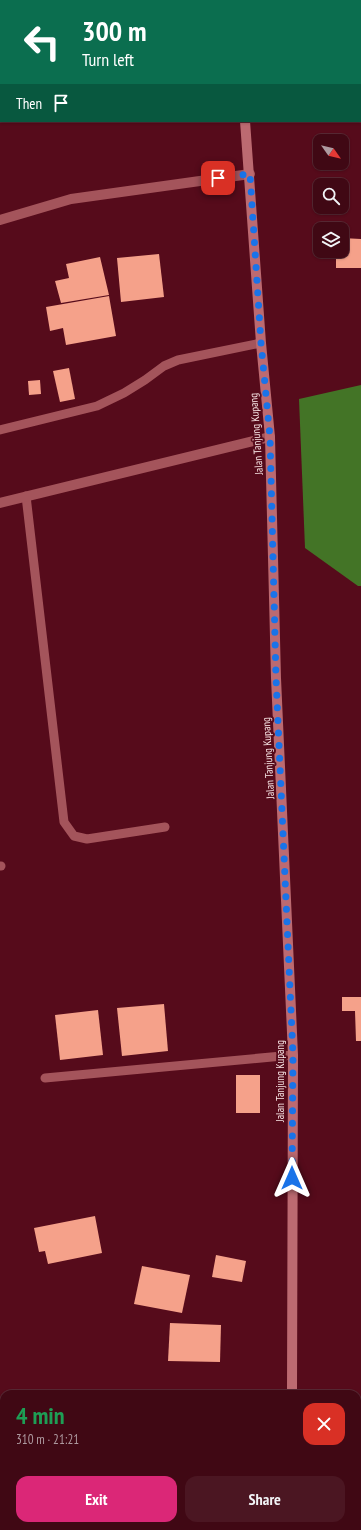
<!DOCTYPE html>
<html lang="en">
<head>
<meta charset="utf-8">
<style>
  :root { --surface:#400814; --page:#4b1622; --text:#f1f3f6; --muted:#ae9aa0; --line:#592934; --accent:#db2777 }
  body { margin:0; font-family:"PT Sans Narrow",sans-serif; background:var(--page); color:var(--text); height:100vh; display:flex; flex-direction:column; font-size:15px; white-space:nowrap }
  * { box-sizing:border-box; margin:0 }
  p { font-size:13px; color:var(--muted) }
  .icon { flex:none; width:22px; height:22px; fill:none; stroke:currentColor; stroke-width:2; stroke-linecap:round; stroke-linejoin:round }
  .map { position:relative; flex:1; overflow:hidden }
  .drawer { position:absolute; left:0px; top:1390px; width:361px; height:140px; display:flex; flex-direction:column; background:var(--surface); border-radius:12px 12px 0 0; box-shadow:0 1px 3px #0004,0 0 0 1px var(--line) }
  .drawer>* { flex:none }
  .guide { position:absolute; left:0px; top:0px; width:361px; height:122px; box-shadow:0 1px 3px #0004,0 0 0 1px var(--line); background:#0b6e4f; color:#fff; overflow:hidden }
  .needle { width:26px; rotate:124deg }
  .tools { position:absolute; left:313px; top:134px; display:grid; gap:8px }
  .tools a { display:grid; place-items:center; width:36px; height:36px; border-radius:8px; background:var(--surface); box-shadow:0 1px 3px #0004,0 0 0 1px var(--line); font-size:20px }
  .pin { position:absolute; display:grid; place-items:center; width:34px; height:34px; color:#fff; margin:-17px; border-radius:8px; box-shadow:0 2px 6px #0006 }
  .me { position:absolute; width:44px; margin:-22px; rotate:0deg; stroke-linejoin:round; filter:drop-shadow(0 0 3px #0008) }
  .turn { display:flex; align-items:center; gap:14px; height:84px; padding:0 16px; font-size:18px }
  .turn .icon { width:52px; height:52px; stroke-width:2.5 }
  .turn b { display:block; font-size:28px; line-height:34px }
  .then { display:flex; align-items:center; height:38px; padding:0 16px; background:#0003; gap:8px; font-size:15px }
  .round { display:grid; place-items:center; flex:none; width:42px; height:42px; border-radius:12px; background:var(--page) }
  .summary { display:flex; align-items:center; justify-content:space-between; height:68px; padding:0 16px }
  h1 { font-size:24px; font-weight:700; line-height:30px; color:#1e9e55 }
  .cta { display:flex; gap:8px; margin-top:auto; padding:8px 16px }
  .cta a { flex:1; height:46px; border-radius:12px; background:var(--accent); color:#fff; font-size:16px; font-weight:700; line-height:46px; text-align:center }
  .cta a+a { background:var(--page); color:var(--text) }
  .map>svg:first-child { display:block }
  .forest { fill:#437426 }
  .building { fill:#f5a18a }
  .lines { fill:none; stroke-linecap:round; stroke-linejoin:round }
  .lane { stroke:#a4545b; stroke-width:9 }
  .street { stroke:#a4545b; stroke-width:10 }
  .secondary { stroke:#bc6a71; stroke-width:10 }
  .route { stroke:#1a73e8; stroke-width:7; stroke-dasharray:0 12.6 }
  .labels { text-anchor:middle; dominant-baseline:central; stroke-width:4; stroke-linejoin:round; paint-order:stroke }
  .street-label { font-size:11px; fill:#f9e6e6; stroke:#560b1b }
</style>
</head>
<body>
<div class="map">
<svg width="361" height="1530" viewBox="0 0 361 1530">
  <rect width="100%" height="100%" fill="#560b1b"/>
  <!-- forest -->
  <path class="forest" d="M361,385V586H358L305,548L299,399Z"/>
  <!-- building -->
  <g class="building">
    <path d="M342,238L361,239V268H336V251H342Z"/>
    <path d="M159,254L164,297L121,302L117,258Z"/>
    <path d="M100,257L109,295L61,303L55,281L69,278L66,264Z"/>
    <path d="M109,296L116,336L66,345L63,328L50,331L46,307Z"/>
    <path d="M69,368L75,399L60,402L53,371Z"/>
    <path d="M40,380L41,394L29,395L28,381Z"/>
    <path d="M342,997H361V1041H356L355,1011H342Z"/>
    <path d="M164,1004L168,1051L122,1056L117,1008Z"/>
    <path d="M98,1010L103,1055L60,1060L55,1015Z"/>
    <rect x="236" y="1075" width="24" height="38"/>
    <path d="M95,1216L102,1253L48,1264L45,1251L39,1252L34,1228Z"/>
    <path d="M216,1255L246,1261L242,1282L212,1277Z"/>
    <path d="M142,1266L190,1275L182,1313L134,1304Z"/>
    <path d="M170,1323L221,1325L220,1362L168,1361Z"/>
    <rect x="0" y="1473" width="4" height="46"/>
    <path d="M167,1526H212V1530H168Z"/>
  </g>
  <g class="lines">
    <!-- lane -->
    <g class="lane">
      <path d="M0,430L97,406L124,393L145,380L164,366L178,360L261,343"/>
      <path d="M26,496L64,822L74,836L87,839L165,827"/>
      <path d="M0,866H1"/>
      <path d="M45,1078L293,1055"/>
      <path d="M1,1455H4"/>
    </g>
    <!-- street -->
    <g class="street">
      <path d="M0,220L71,199L250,174"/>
      <path d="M0,503L270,437"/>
    </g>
    <!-- secondary -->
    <g class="secondary">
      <path d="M234,0V1"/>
      <path d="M245,121L261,343L270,437L276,678L293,1055L292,1394"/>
      <path d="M292,1530V1526"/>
    </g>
  </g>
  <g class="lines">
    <!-- route -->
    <path class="route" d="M218,178L250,174L261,343L270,437L276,678L293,1055L292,1178"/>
  </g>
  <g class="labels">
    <!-- street labels -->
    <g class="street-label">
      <text transform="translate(256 434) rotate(-94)">Jalan Tanjung Kupang</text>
      <text transform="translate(268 758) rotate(-93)">Jalan Tanjung Kupang</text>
      <text transform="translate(280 1081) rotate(-90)">Jalan Tanjung Kupang</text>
    </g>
  </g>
</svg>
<div class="tools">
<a><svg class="needle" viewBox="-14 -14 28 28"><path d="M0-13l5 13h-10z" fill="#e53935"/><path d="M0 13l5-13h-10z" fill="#ae9aa0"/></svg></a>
<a><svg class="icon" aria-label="search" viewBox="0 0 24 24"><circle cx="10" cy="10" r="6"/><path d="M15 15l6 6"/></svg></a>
<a><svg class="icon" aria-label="layers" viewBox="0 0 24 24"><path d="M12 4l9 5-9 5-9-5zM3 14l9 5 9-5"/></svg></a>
</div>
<div class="pin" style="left:218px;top:178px;background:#d93025"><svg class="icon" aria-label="arrive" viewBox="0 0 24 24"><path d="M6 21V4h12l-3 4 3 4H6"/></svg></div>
<svg class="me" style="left:292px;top:1178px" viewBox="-20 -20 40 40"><path d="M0-17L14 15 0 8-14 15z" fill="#1a73e8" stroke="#fff" stroke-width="4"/></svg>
<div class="guide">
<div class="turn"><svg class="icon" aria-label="left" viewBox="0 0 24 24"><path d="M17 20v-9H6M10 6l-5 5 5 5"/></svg><div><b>300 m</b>Turn left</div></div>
<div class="then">Then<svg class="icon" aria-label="arrive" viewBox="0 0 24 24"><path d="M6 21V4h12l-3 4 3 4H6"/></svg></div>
</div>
<section class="drawer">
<div class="summary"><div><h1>4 min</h1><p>310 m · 21:21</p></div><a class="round" style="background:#d93025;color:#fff"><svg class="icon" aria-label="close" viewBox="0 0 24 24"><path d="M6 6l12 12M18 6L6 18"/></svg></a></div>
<div class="cta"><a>Exit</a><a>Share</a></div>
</section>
</div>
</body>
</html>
